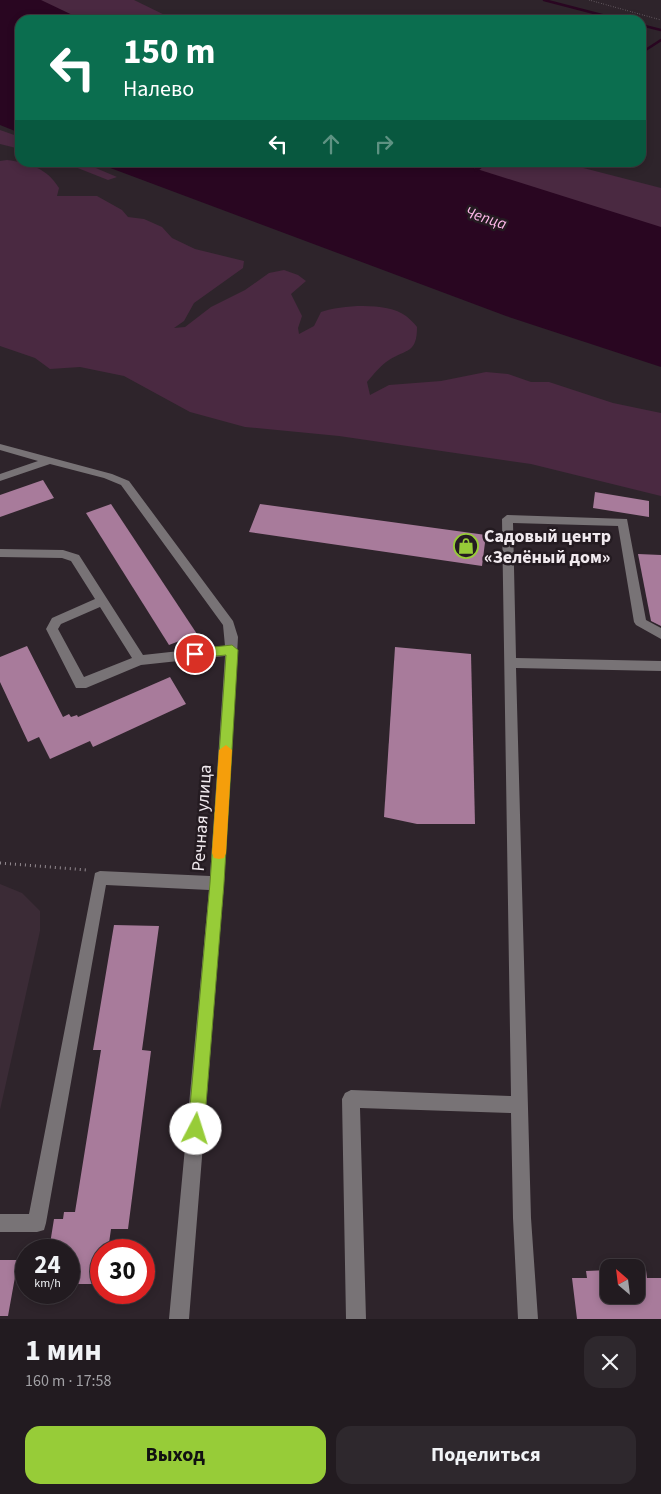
<!DOCTYPE html>
<html lang="ru">
<head>
<meta charset="utf-8">
<style>
  :root { --surface:#221b20; --page:#2e282d; --text:#f1f3f6; --muted:#a2a1a5; --line:#3f393e; --accent:#97cc38 }
  body { margin:0; font-family:"Source Sans 3",sans-serif; background:var(--page); color:var(--text); height:100vh; display:flex; flex-direction:column; font-size:19px; white-space:nowrap }
  * { box-sizing:border-box; margin:0 }
  p { font-size:16px; color:var(--muted) }
  .icon { flex:none; width:28px; height:28px; fill:none; stroke:currentColor; stroke-width:2; stroke-linecap:round; stroke-linejoin:round }
  .map { position:relative; height:1319px; overflow:hidden }
  .side { display:flex; flex-direction:column; background:var(--surface); flex:1 }
  .side>* { flex:none }
  .banner { position:absolute; left:15px; top:15px; width:631px; height:152px; border-radius:15px; box-shadow:0 2px 8px #0003,0 0 0 1px var(--line); background:#0b6e4f; color:#fff; overflow:hidden }
  .needle { width:32px; rotate:332deg }
  .fabs { position:absolute; left:600px; top:1259px; display:grid; gap:10px }
  .fabs a { display:grid; place-items:center; width:45px; height:45px; border-radius:10px; background:var(--surface); box-shadow:0 2px 8px #0003,0 0 0 1px var(--line); font-size:25px }
  .speed { position:absolute; left:15px; top:1239px; display:flex; gap:10px; font-size:25px; font-weight:700; text-align:center }
  .speed>* { display:grid; place-content:center; width:65px; height:65px; border-radius:50%; background:var(--surface); box-shadow:0 2px 8px #0003,0 0 0 1px var(--line); line-height:1 }
  .speed small { font-size:12px; font-weight:400 }
  .speed .limit { border:8px solid #d22; background:#fff; color:#111 }
  .pin { position:absolute; display:grid; place-items:center; width:42px; height:42px; color:#fff; margin:-21px; border:2px solid #fff; border-radius:50%; box-shadow:0 1px 5px #0007 }
  .me { position:absolute; width:55px; margin:-28px; rotate:5deg; stroke-linejoin:round; filter:drop-shadow(0 0 4px #0008) }
  .turn { display:flex; align-items:center; gap:18px; height:105px; padding:0 25px; font-size:22px }
  .turn .icon { width:65px; height:65px; stroke-width:2.5 }
  .turn b { display:block; font-size:35px; line-height:42px }
  .lanes { display:flex; align-items:center; height:48px; padding:0 25px; background:#0003; justify-content:center; gap:25px; direction:ltr }
  .lanes .off { opacity:.35 }
  .round { display:grid; place-items:center; flex:none; width:52px; height:52px; border-radius:15px; background:var(--page) }
  .overview { display:flex; align-items:center; justify-content:space-between; height:85px; padding:0 25px }
  h1 { font-size:30px; font-weight:700; line-height:38px }
  .primary-button { display:flex; gap:10px; margin-top:auto; padding:10px 25px }
  .primary-button a { flex:1; height:58px; border-radius:15px; background:var(--accent); color:#111; font-size:20px; font-weight:700; line-height:58px; text-align:center }
  .primary-button a+a { background:var(--page); color:var(--text) }
  .map>svg:first-child { display:block }
  .built { fill:#3b2b36 }
  .green { fill:#4a2941 }
  .water { fill:#290621 }
  .lines { fill:none; stroke-linecap:round; stroke-linejoin:round }
  .stream-far1 { stroke:#290621; stroke-width:2.5 }
  .stream { stroke:#290621; stroke-width:4 }
  .building { fill:#a87b9b }
  .path-far1 { stroke:#938a90; stroke-width:1; stroke-dasharray:0.5 2; stroke-linecap:butt }
  .path { stroke:#938a90; stroke-width:3; stroke-dasharray:1 4; stroke-linecap:butt }
  .minor { fill:#787376; fill-rule:evenodd }
  .route { fill:#97cc38; stroke:#628524 }
  .slow { fill:#f59e0b }
  .labels { text-anchor:middle; dominant-baseline:central; stroke-width:5; stroke-linejoin:round; paint-order:stroke }
  .far-water-label { font-size:16px; font-style:italic; fill:#fcb7e8; stroke:#241b21 }
  .poi-label { font-size:18px; font-weight:bold; fill:#f1eaef; stroke:#241b21; text-anchor:start }
  .street-label { font-size:18px; fill:#f1eaef; stroke:#241b21 }
</style>
</head>
<body>
<div class="map">
<svg width="661" height="1319" viewBox="0 0 661 1319">
  <rect width="100%" height="100%" fill="#2e242b"/>
  <!-- built -->
  <path class="built" d="M0,884L22,893L40,911V931L0,1110Z"/>
  <!-- green -->
  <g class="green">
    <path d="M34,0H134L175,20H73Z"/>
    <path d="M0,130L20,137V149L0,144Z"/>
    <path d="M7,160C29,163 47,168 59,188L57,196H97L122,210L128,217L144,219L162,227L172,238L195,249L244,261L243,268L194,303L184,321L174,328L185,327L211,307L245,290L269,273L284,270L298,275L306,281L291,294L302,316L298,328L299,334L314,326L321,312C342,305 387,302 406,316C410,319 414,323 417,327C417,353 407,349 389,360C380,366 374,374 367,382L370,395L389,385L441,381L486,372L508,374L531,382H549L613,403L661,413V496L531,464L339,436L245,427L190,412L124,376L80,367L50,369L35,358L0,346V161Z"/>
    <path d="M65,163H84L117,177L108,180Z"/>
    <path d="M452,163H564L661,188V230Z"/>
  </g>
  <!-- water -->
  <g class="water">
    <path d="M0,0H41L83,20H20V133L0,125Z"/>
    <path d="M97,163H458L661,227V367L506,316Z"/>
  </g>
  <g class="lines">
    <!-- stream-far1 -->
    <g class="stream-far1">
      <path d="M544,0L621,20"/>
      <path d="M641,25L661,30"/>
      <path d="M641,53L661,40"/>
    </g>
    <!-- stream -->
    <path class="stream" d="M476,170L486,162"/>
  </g>
  <!-- building -->
  <g class="building">
    <path d="M43,480L54,498L0,517V495Z"/>
    <path d="M595,492L649,501V517L593,508Z"/>
    <path d="M111,504L197,634L169,645L86,513Z"/>
    <path d="M260,504L486,535L482,566L249,532Z"/>
    <path d="M638,554L661,555V626L651,621Z"/>
    <path d="M27,646L63,717L69,714L71,717L77,715L78,717L170,677L186,704L93,747L90,741L50,759L39,737L28,742L0,682V657Z"/>
    <path d="M395,647L471,654L475,824H417L384,817Z"/>
    <path d="M114,925L159,926L142,1050L151,1051L128,1229H111L108,1250H101V1284H69V1250H49L54,1219H63L64,1212H75L101,1050H93Z"/>
    <path d="M0,1260H26V1277H15L8,1316H0Z"/>
    <path d="M609,1270V1295H636V1270H646L647,1278H661V1319H577L572,1278H587L586,1271Z"/>
  </g>
  <g class="lines">
    <!-- path-far1 -->
    <path class="path-far1" d="M589,0L661,20"/>
    <!-- path -->
    <path class="path" d="M0,863L87,870"/>
    <!-- minor -->
    <g class="minor">
      <path d="M0,444L112,474L129,481L233,621L238,637L224,883L189,1319H169L209,890L106,885L46,1223L44,1230L37,1232H0V1214H29L95,873L100,871L210,876L225,656L141,665L86,688H76L46,629L52,618L95,599L71,561L62,558L0,557V549L63,550L79,555L143,655L225,646L223,625L121,485L104,478L50,464L0,481V474L38,461L0,450ZM100,607L132,658L84,677L58,629L61,624Z"/>
      <path d="M507,515L627,519L646,620L661,628V639L636,625L634,622L618,526L513,523L516,658L661,661V671L516,668L531,1218L538,1319H518L513,1218L511,1113L360,1108L366,1319H346L342,1099L345,1093L351,1090L511,1096L502,519Z"/>
    </g>
  </g>
  <!-- route -->
  <path class="route" d="M232,645L238,650L224,883L204,1129L201,1135L196,1137L190,1135L188,1129L210,883L226,655L195,658L189,654L195,649Z"/>
  <!-- slow -->
  <path class="slow" d="M226,745L232,750L226,853L224,858L219,859L214,858L212,853L219,750Z"/>
  <!-- icons -->
  <defs>
    <symbol id="shop-ring" viewBox="-11 -11 22 22"><circle r="9.5" fill="#241b21" stroke="#97cc38" stroke-width="1.5"/><path d="M-5-2.5h2.3a2.7 3.5 0 0 1 5.4 0H5L5.5 6h-11ZM-1.5-2.5h3a1.5 2.3 0 0 0-3 0Z" fill="#97cc38"/></symbol>
  </defs>
  <g fill-rule="evenodd">
    <use href="#shop-ring" x="452" y="532" width="28" height="28"/>
  </g>
  <g class="labels">
    <!-- far-water labels -->
    <g class="far-water-label">
      <text transform="translate(486 218) rotate(18)">Чепца</text>
    </g>
    <!-- poi labels -->
    <g class="poi-label">
      <text x="484" y="536">Садовый центр<tspan x="484" dy="21">«Зелёный дом»</tspan></text>
    </g>
    <!-- street labels -->
    <g class="street-label">
      <text transform="translate(202 818) rotate(-86)">Речная улица</text>
    </g>
  </g>
</svg>
<div class="fabs">
<a><svg class="needle" viewBox="-14 -14 28 28"><path d="M0-13l5 13h-10z" fill="#e53935"/><path d="M0 13l5-13h-10z" fill="#a2a1a5"/></svg></a>
</div>
<div class="speed"><div>24<small>km/h</small></div><div class="limit">30</div></div>
<div class="pin" style="left:195px;top:654px;background:#d93025"><svg class="icon" aria-label="arrive" viewBox="0 0 24 24"><path d="M6 21V4h12l-3 4 3 4H6"/></svg></div>
<svg class="me" style="left:196px;top:1129px" viewBox="-20 -20 40 40"><circle r="19" fill="#fff"/><path d="M0-13L10 11 0 6-10 11z" fill="#97cc38"/></svg>
<div class="banner">
<div class="turn"><svg class="icon" aria-label="left" viewBox="0 0 24 24"><path d="M17 20v-9H6M10 6l-5 5 5 5"/></svg><div><b>150 m</b>Налево</div></div>
<div class="lanes"><svg class="icon" aria-label="left" viewBox="0 0 24 24"><path d="M17 20v-9H6M10 6l-5 5 5 5"/></svg><svg class="icon off" aria-label="ahead" viewBox="0 0 24 24"><path d="M12 20V5M6 11l6-6 6 6"/></svg><svg class="icon off" aria-label="right" viewBox="0 0 24 24"><path d="M7 20v-9h11M14 6l5 5-5 5"/></svg></div>
</div>
</div>
<section class="side">
<div class="overview"><div><h1>1 мин</h1><p>160 m · 17:58</p></div><a class="round"><svg class="icon" aria-label="close" viewBox="0 0 24 24"><path d="M6 6l12 12M18 6L6 18"/></svg></a></div>
<div class="primary-button"><a>Выход</a><a>Поделиться</a></div>
</section>
</body>
</html>
